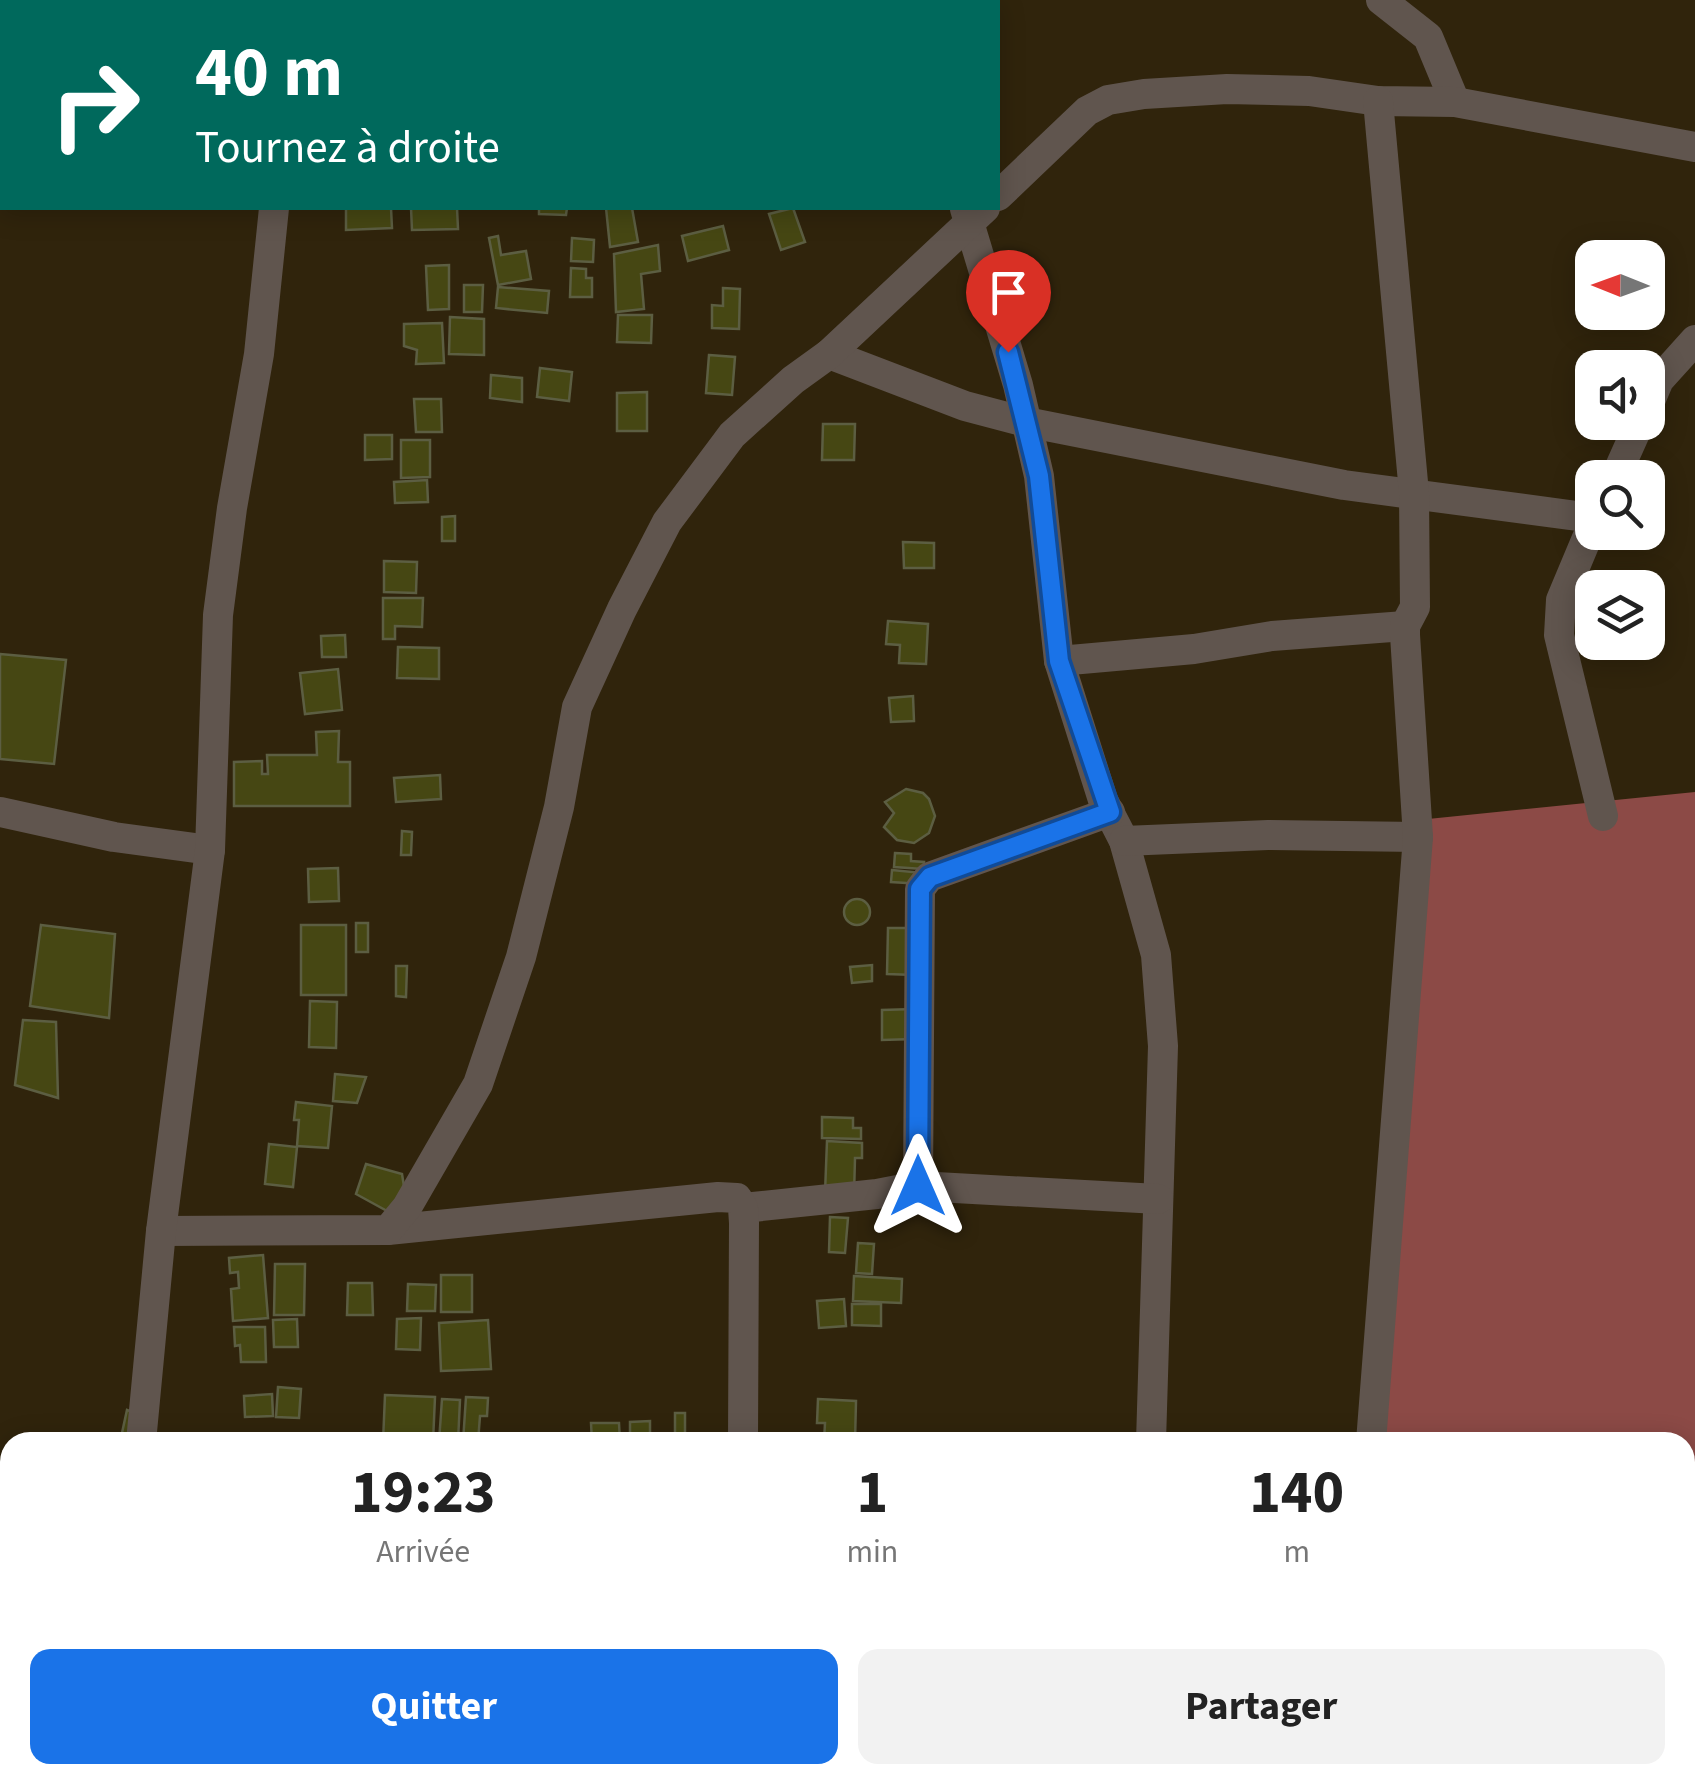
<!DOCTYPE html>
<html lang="fr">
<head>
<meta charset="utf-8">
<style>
  :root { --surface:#fff; --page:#f2f2f2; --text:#222; --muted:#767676; --accent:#1a73e8 }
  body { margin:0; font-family:"Source Sans 3",sans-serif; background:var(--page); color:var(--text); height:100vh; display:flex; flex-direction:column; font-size:38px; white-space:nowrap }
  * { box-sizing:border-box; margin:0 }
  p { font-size:32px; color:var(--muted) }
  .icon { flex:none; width:55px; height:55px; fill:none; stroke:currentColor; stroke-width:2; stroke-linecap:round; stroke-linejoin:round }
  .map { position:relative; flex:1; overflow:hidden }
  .panel { position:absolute; left:0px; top:1432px; width:1695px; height:352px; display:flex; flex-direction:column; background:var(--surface); border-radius:30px 30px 0 0; box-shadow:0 5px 25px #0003 }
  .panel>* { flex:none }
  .hud { position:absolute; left:0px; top:0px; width:1000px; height:210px; box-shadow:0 5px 25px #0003; background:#00695c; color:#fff; overflow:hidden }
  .needle { width:65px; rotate:271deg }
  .buttons { position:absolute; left:1575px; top:240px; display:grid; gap:20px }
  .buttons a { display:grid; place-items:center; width:90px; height:90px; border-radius:20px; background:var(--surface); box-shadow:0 5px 25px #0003; font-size:50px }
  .pin { position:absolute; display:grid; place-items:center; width:85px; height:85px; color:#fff; margin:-102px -42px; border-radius:50% 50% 50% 0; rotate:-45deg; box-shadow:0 0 10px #0007 }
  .pin .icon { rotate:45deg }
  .me { position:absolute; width:110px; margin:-55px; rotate:0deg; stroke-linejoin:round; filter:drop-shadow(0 0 8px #0008) }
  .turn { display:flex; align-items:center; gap:35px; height:210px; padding:0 30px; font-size:45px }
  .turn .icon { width:130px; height:130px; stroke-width:2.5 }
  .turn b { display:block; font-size:70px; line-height:85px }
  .eta { display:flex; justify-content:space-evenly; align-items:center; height:170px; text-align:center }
  .eta b { font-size:60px; font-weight:700; line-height:70px }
  .button { display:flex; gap:20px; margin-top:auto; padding:20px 30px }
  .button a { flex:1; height:115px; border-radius:20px; background:var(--accent); color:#fff; font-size:40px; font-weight:700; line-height:115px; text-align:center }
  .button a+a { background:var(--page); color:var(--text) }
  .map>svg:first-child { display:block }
  .forest { fill:#8c4a46 }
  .building { fill:#464713; stroke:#5c5e42; stroke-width:2.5 }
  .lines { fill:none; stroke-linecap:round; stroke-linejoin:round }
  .minor { stroke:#60554e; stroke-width:30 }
  .route-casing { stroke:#114b97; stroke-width:25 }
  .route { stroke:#1a73e8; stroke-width:18 }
</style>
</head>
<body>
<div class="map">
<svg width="1695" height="1783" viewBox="0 0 1695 1783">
  <rect width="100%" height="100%" fill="#30240c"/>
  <!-- forest -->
  <path class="forest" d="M1695,792V1621L1685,1612V1442H1381L1428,819Z"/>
  <!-- building -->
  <g class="building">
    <path d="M733,0H812V2H734Z"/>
    <path d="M346,208H391L392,228L346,230Z"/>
    <path d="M411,208H457L458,229L412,230Z"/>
    <path d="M539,208H567L566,215L539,214Z"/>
    <path d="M606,208H632L638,242L610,247Z"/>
    <path d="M793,208L805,242L781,250L769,214Z"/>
    <path d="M723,226L729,250L688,261L682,236Z"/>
    <path d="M498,236L501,255L526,251L531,279L498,285L489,238Z"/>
    <path d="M572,238L594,240L593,262L571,261Z"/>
    <path d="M658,245L660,271L641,274L644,309L616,312L614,254Z"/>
    <path d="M449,265V309L428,310L426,266Z"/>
    <path d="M571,268L586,269V278H592V297H570Z"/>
    <path d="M464,285H483L482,312H464Z"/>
    <path d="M498,287L549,291L547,313L496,308Z"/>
    <path d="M723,288L740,289L739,329L712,328V305L723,306Z"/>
    <path d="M618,315H652L651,343L617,342Z"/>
    <path d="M450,317L484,319V355L449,354Z"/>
    <path d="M442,323L444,363L416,364L417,350L404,346V324Z"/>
    <path d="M709,355L735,357L732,395L706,393Z"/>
    <path d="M540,368L572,372L569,401L537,397Z"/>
    <path d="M491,375L522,378V402L490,398Z"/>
    <path d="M647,392V431H617V393Z"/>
    <path d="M414,399H441L442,432H416Z"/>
    <path d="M823,424H855L854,460H822Z"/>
    <path d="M365,435H392V459L365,460Z"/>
    <path d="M401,440H430V477L401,478Z"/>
    <path d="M427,480L428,502L395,503L394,482Z"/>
    <path d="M455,516V541H442V517Z"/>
    <path d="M903,542L934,543V568H904Z"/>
    <path d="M384,561L417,562L416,593L384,592Z"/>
    <path d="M383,598H423L422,627L395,626V639H383Z"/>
    <path d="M888,621L928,624L926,664L899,663L900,645L886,644Z"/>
    <path d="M345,635L346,657H322L321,636Z"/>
    <path d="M398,647L439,648V679L397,678Z"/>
    <path d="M0,654L66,660L54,764L0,759Z"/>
    <path d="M338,669L342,710L305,714L300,673Z"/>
    <path d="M913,696L914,721L891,722L889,698Z"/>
    <path d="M339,731L338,762H350V806H234V762L262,761V774H268L267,755H317L316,732Z"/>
    <path d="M440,775L441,799L396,802L394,778Z"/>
    <path d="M906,789L923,793L929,799L935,816L929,833L914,843L897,840L884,827L894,813L885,802Z"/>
    <path d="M402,831L412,832L411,855H401Z"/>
    <path d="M895,853L911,854V861L924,862L923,869L894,867Z"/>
    <path d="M338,868L339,901L309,902L308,869Z"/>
    <path d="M892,870L923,873L922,884L891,882Z"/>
    <circle cx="857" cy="912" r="13"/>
    <rect x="356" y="923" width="12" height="29"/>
    <path d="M41,925L115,934L109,1018L30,1006Z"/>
    <rect x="301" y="925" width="45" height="70"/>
    <path d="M888,928H914V975L887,974Z"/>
    <path d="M872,965V981L852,983L850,967Z"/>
    <path d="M396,966H407L406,997L396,996Z"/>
    <path d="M310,1001L337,1002L336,1048L309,1047Z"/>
    <path d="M914,1009V1039L882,1040V1010Z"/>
    <path d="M23,1020L56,1022L58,1098L15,1085Z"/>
    <path d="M335,1074L366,1077L357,1103L333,1101Z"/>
    <path d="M296,1102L332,1106L328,1148L297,1146L299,1120H294Z"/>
    <path d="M822,1117L853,1118V1128H861V1139L822,1138Z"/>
    <path d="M827,1141L862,1143V1158H855L854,1195L825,1193Z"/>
    <path d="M269,1144L297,1147L293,1187L265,1184Z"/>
    <path d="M366,1164L402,1174L406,1199L389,1212L356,1194Z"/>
    <path d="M830,1217L848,1218L845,1253L829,1252Z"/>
    <path d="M858,1243L874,1244L872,1274L856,1273Z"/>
    <path d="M263,1255L268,1318L233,1321L231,1289L239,1288L238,1272L230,1273L229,1258Z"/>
    <path d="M275,1264H305L304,1315H274Z"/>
    <rect x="441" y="1275" width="31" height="37"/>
    <path d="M854,1276L902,1279L901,1303L853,1301Z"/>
    <path d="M348,1283H372L373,1315H347Z"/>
    <path d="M408,1284L436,1285L435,1311H407Z"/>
    <path d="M844,1299L846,1326L819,1328L817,1301Z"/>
    <path d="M852,1304H881V1326L852,1325Z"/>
    <path d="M421,1318L420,1350L396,1349L397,1319Z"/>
    <path d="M297,1319L298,1347H274L273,1320Z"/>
    <path d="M488,1320L491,1369L441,1371L439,1323Z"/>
    <path d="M234,1327H265L266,1362H241L240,1345L235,1346Z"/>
    <path d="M278,1387L301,1389L299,1418L276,1417Z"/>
    <path d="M272,1394L273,1416L245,1417L244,1396Z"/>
    <path d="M385,1395L435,1397L433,1442H383Z"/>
    <path d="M466,1397L488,1398L487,1416H480L478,1442H463Z"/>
    <path d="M442,1399L460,1400L458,1442H439Z"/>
    <path d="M818,1399L856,1401L855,1442H824L825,1423H817Z"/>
    <path d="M127,1410L144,1416L137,1442H120Z"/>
    <rect x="675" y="1413" width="10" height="29"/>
    <path d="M650,1421V1441H630V1422Z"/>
    <path d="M591,1423H619L620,1442H592Z"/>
    <path d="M303,1775H348L347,1783L303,1778Z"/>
    <path d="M446,1775H481L480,1783H445Z"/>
    <path d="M535,1775V1783H499L500,1776H491Z"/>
    <path d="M560,1775H604L603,1783H560Z"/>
    <path d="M1410,1775H1454V1783H1409Z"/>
  </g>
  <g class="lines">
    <!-- minor -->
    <g class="minor">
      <path d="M899,0V2"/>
      <path d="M1381,0L1428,37L1455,102"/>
      <path d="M296,2V0"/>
      <path d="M998,196L1087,111L1108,100L1144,94L1227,89L1309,91L1378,101L1455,102L1695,147"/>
      <path d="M965,209L1018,385L1039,476L1059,661L1103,800L1124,841L1156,955L1163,1046L1151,1442"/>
      <path d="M829,354L965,406L1026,422L1344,485L1592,518"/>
      <path d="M1648,406L1659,380L1695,340"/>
      <path d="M1615,478L1640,422"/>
      <path d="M1592,526L1561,600L1559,635L1603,816"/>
      <path d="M1059,661L1194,649L1272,636L1405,626"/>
      <path d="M0,812L114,837L210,850"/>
      <path d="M1124,841L1268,835L1418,837"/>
      <path d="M918,1186L920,889L929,877L1110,812"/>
      <path d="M743,1208L877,1194L918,1186L1158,1199"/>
      <path d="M388,1230L718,1197L737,1198L743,1208L744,1223L743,1442"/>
      <path d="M161,1231L388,1230L407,1207L478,1084L521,957L559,807L577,707L622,609L667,522L732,435L793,380L829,354L985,208"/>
      <path d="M141,1442L161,1231L210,850L218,615L232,508L259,354L274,208"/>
      <path d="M1371,1442L1418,837L1405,635V626L1415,607L1414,493L1378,101"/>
      <path d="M0,1564L10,1563"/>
      <path d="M98,1783L99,1775"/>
      <path d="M1369,1783V1775"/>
    </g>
  </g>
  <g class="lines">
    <defs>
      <path id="route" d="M918,1186L920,889L930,877L1110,812L1059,661L1039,476L1008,352"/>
    </defs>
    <!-- route casing -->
    <use href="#route" class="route-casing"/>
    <!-- route -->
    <use href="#route" class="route"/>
  </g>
</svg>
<div class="buttons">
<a><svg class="needle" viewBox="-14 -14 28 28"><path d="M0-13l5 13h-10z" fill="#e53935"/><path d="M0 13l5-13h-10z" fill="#767676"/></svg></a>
<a><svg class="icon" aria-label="sound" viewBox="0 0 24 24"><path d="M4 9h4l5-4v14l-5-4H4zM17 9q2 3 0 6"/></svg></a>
<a><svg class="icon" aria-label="search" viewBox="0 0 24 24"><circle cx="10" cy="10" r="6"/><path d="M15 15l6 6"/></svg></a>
<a><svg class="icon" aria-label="layers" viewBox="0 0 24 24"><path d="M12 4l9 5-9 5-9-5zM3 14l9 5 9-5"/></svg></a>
</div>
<div class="pin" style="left:1008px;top:352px;background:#d93025"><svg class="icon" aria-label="arrive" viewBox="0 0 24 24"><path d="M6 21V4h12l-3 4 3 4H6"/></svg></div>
<svg class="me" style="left:918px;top:1186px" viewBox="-20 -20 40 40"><path d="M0-17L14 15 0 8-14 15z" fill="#1a73e8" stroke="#fff" stroke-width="4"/></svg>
<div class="hud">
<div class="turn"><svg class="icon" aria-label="right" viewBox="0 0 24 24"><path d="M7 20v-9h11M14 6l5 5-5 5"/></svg><div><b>40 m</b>Tournez à droite</div></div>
</div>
<section class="panel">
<div class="eta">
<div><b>19:23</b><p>Arrivée</p></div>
<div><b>1</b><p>min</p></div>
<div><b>140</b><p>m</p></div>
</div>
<div class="button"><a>Quitter</a><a>Partager</a></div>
</section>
</div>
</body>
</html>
